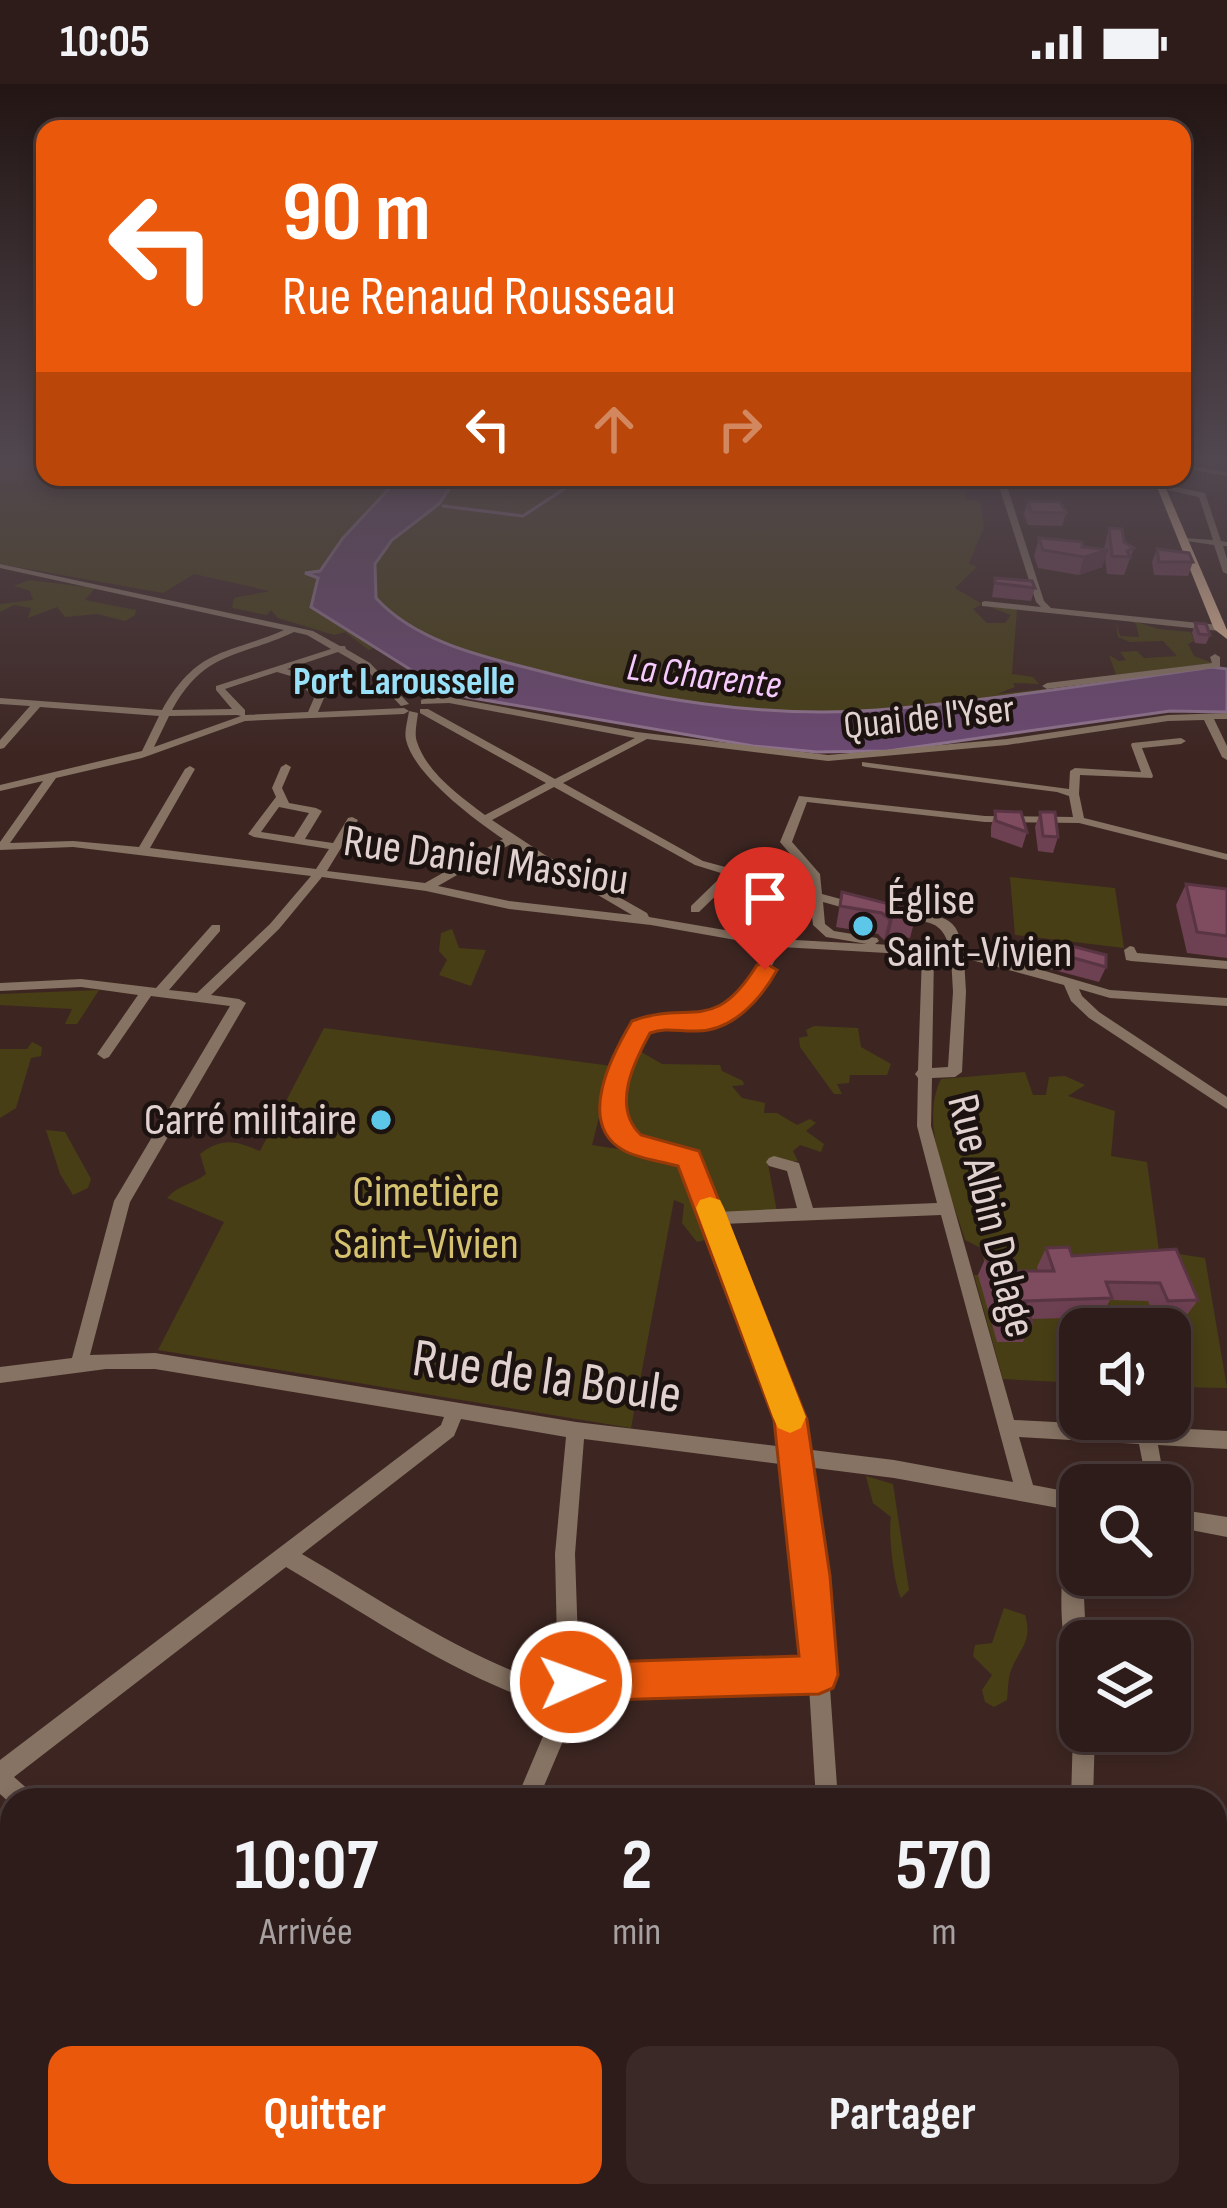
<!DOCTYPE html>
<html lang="fr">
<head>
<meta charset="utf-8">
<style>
  :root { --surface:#2e1c1a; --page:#3a2927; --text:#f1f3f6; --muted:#a7a1a2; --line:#493a39; --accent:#ea580c }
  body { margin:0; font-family:"Sofia Sans Condensed",sans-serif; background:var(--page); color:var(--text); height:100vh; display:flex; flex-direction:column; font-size:45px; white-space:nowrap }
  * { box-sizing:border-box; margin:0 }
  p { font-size:39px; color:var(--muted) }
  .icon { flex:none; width:66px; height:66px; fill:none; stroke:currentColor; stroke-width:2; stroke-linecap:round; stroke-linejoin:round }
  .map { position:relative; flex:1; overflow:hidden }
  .drawer { position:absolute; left:0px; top:1704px; width:1227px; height:420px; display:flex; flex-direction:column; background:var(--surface); border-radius:36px 36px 0 0; box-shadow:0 6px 18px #0003,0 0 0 3px var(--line) }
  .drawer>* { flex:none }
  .guide { position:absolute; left:36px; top:36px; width:1155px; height:366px; border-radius:24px; box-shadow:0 6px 18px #0003,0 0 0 3px var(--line); background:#ea580c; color:#fff; overflow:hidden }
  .buttons { position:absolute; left:1059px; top:1224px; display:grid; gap:24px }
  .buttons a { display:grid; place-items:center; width:132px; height:132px; border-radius:24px; background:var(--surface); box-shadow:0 6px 18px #0003,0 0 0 3px var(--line); font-size:60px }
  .pin { position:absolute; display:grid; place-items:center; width:102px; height:102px; color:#fff; margin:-123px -51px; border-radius:50% 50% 50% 0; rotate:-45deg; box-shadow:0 0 12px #0007 }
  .pin .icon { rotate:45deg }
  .me { position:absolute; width:132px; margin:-66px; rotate:88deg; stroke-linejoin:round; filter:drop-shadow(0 0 9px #0008) }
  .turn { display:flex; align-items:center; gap:42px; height:252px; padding:0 48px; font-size:54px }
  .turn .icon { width:156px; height:156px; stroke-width:2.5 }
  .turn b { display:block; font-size:84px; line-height:102px }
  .lanes { display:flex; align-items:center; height:114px; padding:0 48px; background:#0003; justify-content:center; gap:60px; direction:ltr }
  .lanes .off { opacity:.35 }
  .eta { display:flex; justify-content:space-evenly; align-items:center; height:204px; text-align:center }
  .eta b { font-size:72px; font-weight:700; line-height:84px }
  .action { display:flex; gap:24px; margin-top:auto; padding:24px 48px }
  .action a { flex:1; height:138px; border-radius:24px; background:var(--accent); color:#fff; font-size:48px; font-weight:700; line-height:138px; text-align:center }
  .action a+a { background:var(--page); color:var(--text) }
  .status { display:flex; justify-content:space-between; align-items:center; height:84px; padding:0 60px; background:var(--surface); direction:ltr }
  .status svg { height:33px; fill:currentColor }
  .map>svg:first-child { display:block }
  .green { fill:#473e15 }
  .water { fill:#6b4971; stroke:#8e728d; stroke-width:3 }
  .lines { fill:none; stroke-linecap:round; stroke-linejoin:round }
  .stream { stroke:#8e728d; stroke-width:3 }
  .minor { fill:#867363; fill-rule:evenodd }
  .major { fill:#e0b997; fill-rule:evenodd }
  .wall { fill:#6d4052 }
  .shaded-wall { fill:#593442 }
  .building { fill:#7f4b5f; stroke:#593442; stroke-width:3 }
  .route { fill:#ea580c; stroke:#983908; stroke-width:3 }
  .slow { fill:#f59e0b }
  .poi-dot { fill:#5cc7e8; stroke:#1c1210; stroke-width:4.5 }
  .labels { text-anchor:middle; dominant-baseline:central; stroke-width:9; stroke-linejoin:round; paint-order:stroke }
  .far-water-label { font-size:39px; font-style:italic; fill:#f7cafd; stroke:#1c1210 }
  .far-neighbourhood-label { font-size:39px; font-weight:bold; fill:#98e1f9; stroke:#1c1210 }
  .far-street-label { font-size:39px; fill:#e1d2cf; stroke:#1c1210 }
  .street-label { font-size:45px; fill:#e1d2cf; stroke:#1c1210 }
  .poi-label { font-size:45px; fill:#e1d2cf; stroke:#1c1210; text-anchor:start }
  .park-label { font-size:45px; fill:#d4c26f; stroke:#1c1210 }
  .near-street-label { font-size:54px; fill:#e1d2cf; stroke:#1c1210 }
</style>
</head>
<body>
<div class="status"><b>10:05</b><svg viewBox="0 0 49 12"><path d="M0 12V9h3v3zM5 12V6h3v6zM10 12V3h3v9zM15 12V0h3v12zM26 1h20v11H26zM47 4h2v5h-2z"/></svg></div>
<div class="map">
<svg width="1227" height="2124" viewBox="0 0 1227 2124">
  <rect width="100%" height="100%" fill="#3d2622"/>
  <!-- green -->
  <g class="green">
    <path d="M0,374H45V393H993L995,401L946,400L947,405L965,406L966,416L980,417L984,444L969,479L977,483L955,504L982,520L973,525L987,539H1005L1011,531L987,522L1017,525L1012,590L1033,593L1039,600L1013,599L1015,603L997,610L1111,598C1031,609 955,620 876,626C761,634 643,614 532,585C479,572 414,555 375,514V480L392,456L438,421L440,412L364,430L320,487L311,488L319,493L311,524L373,564L369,566L345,548L334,551L278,534L271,526L267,531L232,524L234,514L270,507L194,490L163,509L0,480Z"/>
    <path d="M29,496L95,504L85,516L136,526L135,531L125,537L97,530L65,533L57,523L28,534L31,524L14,521L0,528V520L33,516L30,507L14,502Z"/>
    <path d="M1128,535L1158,545L1191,548L1194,557L1188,560L1194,572L1213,579L1116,591L1109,571L1119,577L1126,576L1120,568L1137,567L1144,574L1177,572L1163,557L1130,558L1118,553L1116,539L1120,552L1139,553L1136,540Z"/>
    <path d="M1010,793L1115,804L1124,864L1015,851Z"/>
    <path d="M452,845L459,864L486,866L471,902L439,891L447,876L439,867L441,849Z"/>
    <path d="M99,906L77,940H65L72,925L0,921V910Z"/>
    <path d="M814,942L858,944L861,963L891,980L887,991H850L849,999L837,1000L842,1010H834L800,963L799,954L808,952L806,946Z"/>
    <path d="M324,944L612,982L592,1061L681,1075L679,1086L686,1085L714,1144L709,1155L697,1158L682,1139L684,1120L674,1116L631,1344L158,1266L224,1138L167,1114C178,1101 192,1101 206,1090L200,1070C223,1053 235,1057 260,1067Z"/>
    <path d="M32,958L42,963L41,972L31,974L16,1024L0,1034V965H27Z"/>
    <path d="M638,966L662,980L720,981L722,987L743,997L744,1001L732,1002L742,1014L765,1019L764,1029H777L797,1041L810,1035L816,1039L806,1047L824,1060L821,1068L800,1061L793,1067L798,1077L768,1080L777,1128H717L691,1074L628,1051L620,1033L625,1027L619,1024L628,979Z"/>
    <path d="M1025,988L1033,1011H1046L1049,993L1065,992L1085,1001L1068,1012L1115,1027L1111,1072L1147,1078L1159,1167L1205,1174L1227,1304L1170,1303V1245H1080V1299L1003,1295L974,1191H987L981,1164L965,1156C951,1107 918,1041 941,995Z"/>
    <path d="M46,1046L65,1048L91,1095L88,1104L73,1111L60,1090Z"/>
    <path d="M866,1392L893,1400L909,1506L901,1514C894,1499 888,1450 891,1433L873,1419Z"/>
    <path d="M1004,1524L1025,1531C1033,1557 1020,1564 1011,1586C1008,1594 1008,1607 1007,1616L994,1623L985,1618L982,1606L992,1591L973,1572L975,1561L992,1559Z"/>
  </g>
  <!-- water -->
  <path class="water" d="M400,393H457L439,420L392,456L375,480L376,514C414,556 479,572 532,585C643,614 762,635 877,626C988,617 1100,599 1212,583L1227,585V628L1170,627L888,667L817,668L753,662L467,613L427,596L311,523L318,494L305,489L320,487L343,454Z"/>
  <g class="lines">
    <!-- stream -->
    <g class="stream">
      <path d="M572,401L584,393"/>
      <path d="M443,422L523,432L567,403"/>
    </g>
    <!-- minor -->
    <g class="minor">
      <path d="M1182,380L1227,388V392L1182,384Z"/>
      <path d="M996,393H1004L1044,517L1051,524L1219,541L1223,544L1219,547L982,522V518L985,517L1041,523L1036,518Z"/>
      <path d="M1080,393H1090L1106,401L1161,400L1205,409L1221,457L1227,458V462H1223L1227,475V490L1223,488L1214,461L1180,456L1184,454L1213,456L1199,413L1159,404L1105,405Z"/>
      <path d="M0,480L313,547L340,562H345L346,565L370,579L409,620L401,622L364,583L338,568L287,585L300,589L322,612L324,614L318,628L404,624L409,627L404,630L245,637L142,674L56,694L10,759L73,757L139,763L185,685L190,682L195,685L150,764L316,785L329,765L254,753L248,750L276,713L272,704L281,683L286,680L291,683L282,704L289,719L316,724L322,727L305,755L333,759L348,734L352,733L358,736L327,787L425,799L503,755C475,736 414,691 406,656C404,648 408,635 409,627L418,629C417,638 414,650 417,658C427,689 460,712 485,731L546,699L420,629V625H428L555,695L635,654L449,619L421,620V616L424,615L449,613L637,648L828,671L1007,655L1168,631L1227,629V635H1214L1227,662V676L1222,673L1204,636L1168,637L1007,661L828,677L647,655L563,699L703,777L810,806L808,791L780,758L799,712L985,732L1073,733L1069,712L1057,708L866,683L862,682V678L1069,705L1070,687L1075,684L1141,688L1131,661L1132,659L1181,654L1186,657L1181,660L1142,664L1153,692L1152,694L1080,691L1079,710L1084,734L1227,770V776L1079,739L985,738L807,718L792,758L820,790L822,810L859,820L861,823L855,827L823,818L825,840L834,847L877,854L879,857L875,860L950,865C940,827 918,843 891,831C905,826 936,828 950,838C959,845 960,855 963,865L977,867L1110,906L1227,914V922L1110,914L1079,905L1082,912L1099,928L1227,1013V1025L1089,934L1071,917L1064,901L964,874L966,908L962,988L955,993L932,994L931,1042L1014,1336L1227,1347V1365L1158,1361L1165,1401H1147L1139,1360L1019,1353L1033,1401L1080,1410V1491H1083L1086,1557H1080V1596L1073,1592C1053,1541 1065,1479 1064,1425L894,1394L807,1383L822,1492L838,1716H816L809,1602L579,1608L580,1617L538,1716H516L555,1624C457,1594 373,1534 286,1483L14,1693L31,1708L34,1716H12V1721L0,1710V1676L441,1341L444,1333L155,1285H106L0,1299V1283L72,1274L114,1117L230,922L151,912L109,973L104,975L97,970L138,911L81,903L0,907V899L81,895L156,904L212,841H220V847L169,906L197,909L270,840L311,792L73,763L0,766V758L43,697L0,707V701L142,667L159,632L40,623L4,664L0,665V656L30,622L0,620V614L162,626C198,563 224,572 284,546L0,484ZM294,548L307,551L331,565L216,602V606L232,625L172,626C205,566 239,574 294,548ZM277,588L294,593L314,614L308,628L245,631V626L225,605ZM237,631L241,632L154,663L169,632ZM554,703L695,781L724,790L691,822V828H699L735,793L810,814L813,841L826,853L867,860L777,855L649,833L647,829L545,771L492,736ZM279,723L309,729L294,753L261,748ZM511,760L632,831L509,817L438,802ZM322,793L426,807L509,825L651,841L769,862C749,906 725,935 672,933C660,933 647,931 636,939C629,944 624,954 620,962C603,994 602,1028 621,1059L683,1079L782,1337L785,1363L576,1338L155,1269L90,1271L130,1118L246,919L239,915L211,911L279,845ZM781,863L922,871L918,986L915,990L918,994L917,1042L937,1119L813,1124L799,1079L774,1072L769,1074L766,1078L769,1082L787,1087L797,1124L717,1128L694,1071L631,1051C615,1025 619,963 647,945C657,938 673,943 684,942C735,941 762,906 781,863ZM934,872L951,873L953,908L948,983L932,984ZM941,1131L1013,1398L894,1376L804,1365L800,1337L722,1140ZM461,1335L566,1353L555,1470L558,1603C465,1575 385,1518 302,1470L454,1352ZM584,1355L788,1381L802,1492L807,1581L579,1587L575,1470Z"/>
      <path d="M1215,570L1220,573V583L1047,605L1042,602L1047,599L1212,579L1210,573Z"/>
      <path d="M1130,862L1134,863L1137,869L1227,877V885L1131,877L1126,876L1124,866Z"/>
      <path d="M1170,1424L1227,1433V1453L1170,1442Z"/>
      <path d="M1080,1638V1647H1095L1093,1716H1071L1073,1647L1076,1639Z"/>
      <path d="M619,2112H671L677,2114L681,2124H629L623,2122Z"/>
      <path d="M709,2112H737L736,2124H708Z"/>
      <rect x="847" y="2112" width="28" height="12"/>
      <rect x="1098" y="2112" width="28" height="12"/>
    </g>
    <!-- major -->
    <path class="major" d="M1153,393H1161L1227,546V555L1214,545Z"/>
  </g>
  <!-- wall -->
  <g class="wall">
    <path d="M1028,417L1066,429L1062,442L1028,441L1024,430Z"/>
    <path d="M1109,444L1124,458L1134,464L1124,491L1107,490L1105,474L1102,483L1079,491L1038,484L1034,472L1039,454L1104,465Z"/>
    <path d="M1157,465L1193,478L1188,492L1154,491L1152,478Z"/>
    <path d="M995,494L1035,504L1031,517L992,513Z"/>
    <path d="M1195,539L1210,551L1206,560L1195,559L1192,549Z"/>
    <path d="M995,727L1027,748L1022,764L991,753V743Z"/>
    <path d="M1040,728L1058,753L1053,769L1038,767L1035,743Z"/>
    <path d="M1186,800L1227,805V874L1187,869L1176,821Z"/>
    <path d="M842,808L917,827L910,854L889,851L884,856L878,850L836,843Z"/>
    <path d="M1060,859L1106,883L1099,898L1050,885Z"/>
    <path d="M1046,1164L1072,1172L1176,1165L1198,1216L1184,1235H1155L1148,1217L1110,1216L1101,1233L1031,1235L1032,1239L1023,1258H997L978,1191L986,1173L1016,1187H1038L1037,1183Z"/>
  </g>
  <!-- shaded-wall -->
  <g class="shaded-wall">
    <path d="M1108,466L1102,483L1079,491L1084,473Z"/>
    <path d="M894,830L889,851L884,856L889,835Z"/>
  </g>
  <!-- building -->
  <g class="building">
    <path d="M1028,417L1060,418L1066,429L1031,428Z"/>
    <path d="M1109,444L1122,445L1124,458L1134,464L1127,467L1130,473L1112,472Z"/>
    <path d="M1039,454L1082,458V463L1108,466L1084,473L1043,466Z"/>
    <path d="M1157,465L1189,469L1193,478H1159Z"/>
    <path d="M995,494L1032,497L1035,504L995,499Z"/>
    <path d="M1195,539L1206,540L1210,551L1199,550Z"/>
    <path d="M995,727L1021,728L1027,748L996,737Z"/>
    <path d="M1040,728H1055L1058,753L1043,752Z"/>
    <path d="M1186,800L1227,805V852L1197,848Z"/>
    <path d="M842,808L917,827L916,833L894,830L889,835L882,829L840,822Z"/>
    <path d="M1060,859L1106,871V883L1056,869Z"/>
    <path d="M1069,1163L1072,1172L1176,1165L1198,1216L1168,1217L1160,1199L1106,1198L1112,1214L1025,1217L1032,1239L1006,1240L986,1173L1012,1172L1016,1187H1054L1046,1164Z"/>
  </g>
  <!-- sky -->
  <linearGradient id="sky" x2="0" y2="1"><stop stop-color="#221513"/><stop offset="0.56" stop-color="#51474f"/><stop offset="1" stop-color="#51474f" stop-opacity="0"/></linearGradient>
  <rect width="1227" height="671" fill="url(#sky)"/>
  <!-- route -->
  <path class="route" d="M765,879L777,886C761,915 733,947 697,947C681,948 666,943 650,949C634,978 611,1023 641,1051L699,1067L807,1336L830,1492L838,1591L833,1604L819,1610L571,1617L558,1612L552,1598L558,1584L571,1579L799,1572L774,1336L678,1082C661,1077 638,1075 623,1066C575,1039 613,969 632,937C691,915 713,952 757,881Z"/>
  <!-- slow -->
  <path class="slow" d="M710,1113L720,1116L724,1124L806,1333L801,1344L790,1349L778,1344L773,1333L696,1124L700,1116Z"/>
  <!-- markers -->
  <g class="poi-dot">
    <circle cx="863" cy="842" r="12"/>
    <circle cx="381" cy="1036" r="12"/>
  </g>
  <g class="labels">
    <!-- far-water labels -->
    <g class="far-water-label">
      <text transform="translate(704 593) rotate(7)">La Charente</text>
    </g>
    <!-- far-neighbourhood labels -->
    <g class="far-neighbourhood-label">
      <text x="404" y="598">Port Larousselle</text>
    </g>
    <!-- far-street labels -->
    <g class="far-street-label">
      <text transform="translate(929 634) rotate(-6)">Quai de l'Yser</text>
    </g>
    <!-- street labels -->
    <g class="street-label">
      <text transform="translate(486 777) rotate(8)">Rue Daniel Massiou</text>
      <text transform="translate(991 1132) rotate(76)">Rue Albin Delage</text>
    </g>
    <!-- poi labels -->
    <g class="poi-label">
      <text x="887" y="816">Église<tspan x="887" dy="52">Saint-Vivien</tspan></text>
      <text x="357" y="1036" text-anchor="end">Carré militaire</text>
    </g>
    <!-- park labels -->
    <g class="park-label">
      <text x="426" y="1108">Cimetière<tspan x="426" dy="52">Saint-Vivien</tspan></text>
    </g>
    <!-- near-street labels -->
    <g class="near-street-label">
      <text transform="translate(547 1293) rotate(8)">Rue de la Boule</text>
    </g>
  </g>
</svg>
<div class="buttons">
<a><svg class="icon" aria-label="sound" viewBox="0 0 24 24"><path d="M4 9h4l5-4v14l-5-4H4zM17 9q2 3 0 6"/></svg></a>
<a><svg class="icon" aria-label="search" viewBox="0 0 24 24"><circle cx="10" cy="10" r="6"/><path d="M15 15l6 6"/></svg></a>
<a><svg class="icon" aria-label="layers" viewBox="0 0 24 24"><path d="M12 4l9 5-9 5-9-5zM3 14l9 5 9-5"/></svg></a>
</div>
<div class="pin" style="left:765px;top:886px;background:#d93025"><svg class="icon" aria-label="arrive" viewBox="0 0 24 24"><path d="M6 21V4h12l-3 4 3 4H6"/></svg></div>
<svg class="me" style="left:571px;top:1598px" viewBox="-20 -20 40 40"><circle r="17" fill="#ea580c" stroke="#fff" stroke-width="3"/><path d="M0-11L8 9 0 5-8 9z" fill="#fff"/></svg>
<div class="guide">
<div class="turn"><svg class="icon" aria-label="left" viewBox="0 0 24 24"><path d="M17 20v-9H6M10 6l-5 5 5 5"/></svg><div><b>90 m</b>Rue Renaud Rousseau</div></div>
<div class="lanes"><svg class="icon" aria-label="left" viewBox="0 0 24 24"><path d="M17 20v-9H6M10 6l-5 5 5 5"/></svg><svg class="icon off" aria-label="ahead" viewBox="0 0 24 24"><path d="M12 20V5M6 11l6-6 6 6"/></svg><svg class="icon off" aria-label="right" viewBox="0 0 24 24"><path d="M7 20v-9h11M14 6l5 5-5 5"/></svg></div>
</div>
<section class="drawer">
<div class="eta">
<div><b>10:07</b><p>Arrivée</p></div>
<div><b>2</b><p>min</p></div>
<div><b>570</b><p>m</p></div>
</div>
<div class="action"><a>Quitter</a><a>Partager</a></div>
</section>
</div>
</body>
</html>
